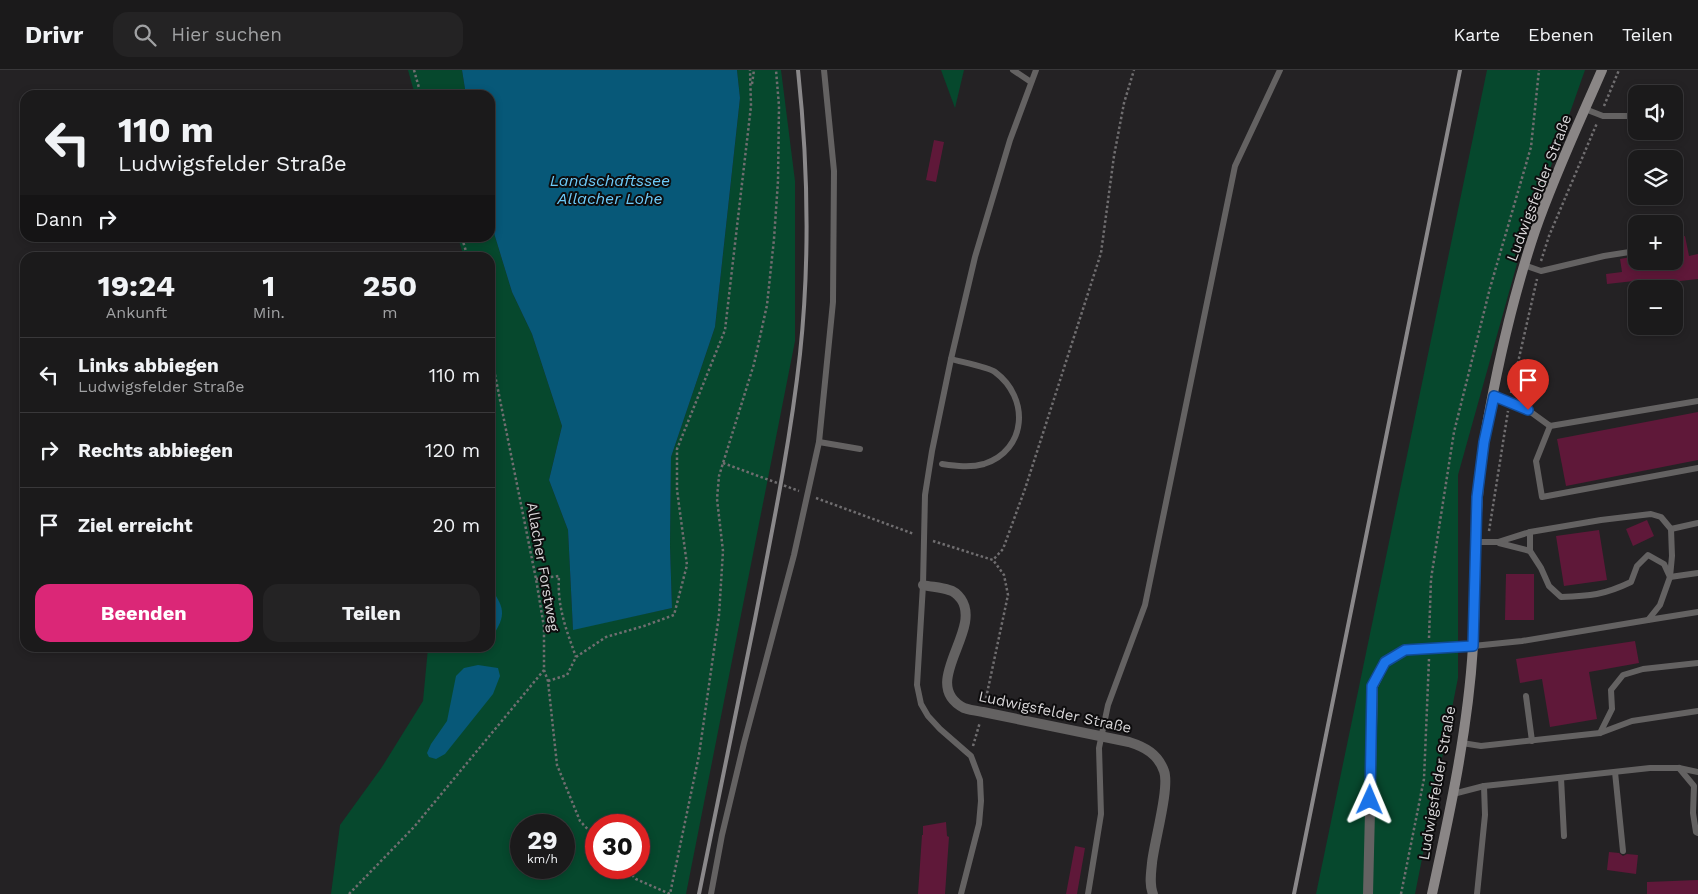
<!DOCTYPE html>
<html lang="de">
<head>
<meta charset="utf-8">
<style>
  :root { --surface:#1b1a1b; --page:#242324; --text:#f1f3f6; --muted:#a0a1a3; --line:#39383a; --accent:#db2777 }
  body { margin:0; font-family:"Work Sans",sans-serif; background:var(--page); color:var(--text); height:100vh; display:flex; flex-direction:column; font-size:19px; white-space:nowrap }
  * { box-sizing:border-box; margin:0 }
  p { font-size:16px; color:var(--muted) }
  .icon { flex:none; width:28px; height:28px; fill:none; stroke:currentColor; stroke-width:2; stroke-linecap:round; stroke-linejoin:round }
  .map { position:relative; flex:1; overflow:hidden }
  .sheet { position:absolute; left:20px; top:182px; width:475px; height:400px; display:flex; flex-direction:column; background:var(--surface); border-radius:15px; box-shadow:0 2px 8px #0003,0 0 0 1px var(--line) }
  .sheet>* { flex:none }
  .guide { position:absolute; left:20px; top:20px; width:475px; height:152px; border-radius:15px; box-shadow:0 2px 8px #0003,0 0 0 1px var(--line); background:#1b1a1b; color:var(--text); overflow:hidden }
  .tools { position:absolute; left:1628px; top:15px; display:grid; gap:10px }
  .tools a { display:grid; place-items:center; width:55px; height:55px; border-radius:10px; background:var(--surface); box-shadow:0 2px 8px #0003,0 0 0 1px var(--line); font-size:25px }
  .speed { position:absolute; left:510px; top:744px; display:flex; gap:10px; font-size:25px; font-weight:700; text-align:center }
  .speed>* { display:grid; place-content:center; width:65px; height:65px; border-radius:50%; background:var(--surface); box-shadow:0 2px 8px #0003,0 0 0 1px var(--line); line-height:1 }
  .speed small { font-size:12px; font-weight:400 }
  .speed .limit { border:8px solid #d22; background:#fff; color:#111 }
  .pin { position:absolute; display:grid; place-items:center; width:42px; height:42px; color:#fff; margin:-51px -21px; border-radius:50% 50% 50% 0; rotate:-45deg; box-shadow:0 0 5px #0007 }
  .pin .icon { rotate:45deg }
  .me { position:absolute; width:55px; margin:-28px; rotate:1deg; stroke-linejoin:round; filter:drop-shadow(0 0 4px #0008) }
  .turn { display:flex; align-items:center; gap:18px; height:105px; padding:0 15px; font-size:22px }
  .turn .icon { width:65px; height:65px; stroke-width:2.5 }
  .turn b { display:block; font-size:35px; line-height:42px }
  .then { display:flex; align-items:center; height:48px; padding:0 15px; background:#0003; gap:10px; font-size:19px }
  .eta { display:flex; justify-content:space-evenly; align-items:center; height:85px; text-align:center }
  .eta b { font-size:30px; font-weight:700; line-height:35px }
  .cta { display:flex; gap:10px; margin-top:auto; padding:10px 15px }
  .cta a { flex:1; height:58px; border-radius:15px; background:var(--accent); color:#fff; font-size:20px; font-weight:700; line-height:58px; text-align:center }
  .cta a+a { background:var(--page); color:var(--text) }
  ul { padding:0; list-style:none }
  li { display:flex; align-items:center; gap:15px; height:75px; padding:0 15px; border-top:1px solid var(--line) }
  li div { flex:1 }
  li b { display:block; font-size:19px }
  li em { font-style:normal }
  header { display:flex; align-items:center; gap:30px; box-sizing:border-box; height:70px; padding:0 25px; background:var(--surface); border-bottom:1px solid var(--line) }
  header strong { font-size:24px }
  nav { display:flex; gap:28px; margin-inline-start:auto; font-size:18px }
  .search { width:350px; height:45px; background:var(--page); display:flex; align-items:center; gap:12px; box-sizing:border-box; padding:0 18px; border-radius:15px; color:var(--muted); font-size:19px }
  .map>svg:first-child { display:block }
  .green { fill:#06482d; fill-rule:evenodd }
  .water { fill:#075878 }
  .building { fill:#5f1839 }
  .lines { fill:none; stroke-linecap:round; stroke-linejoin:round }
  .path { stroke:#706e70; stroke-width:2.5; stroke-dasharray:2.5 2.5; stroke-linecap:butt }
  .lane { stroke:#646262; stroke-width:6 }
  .street { stroke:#646262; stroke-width:10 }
  .secondary { stroke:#8a8686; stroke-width:10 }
  .rail { stroke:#8a888a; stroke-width:4 }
  .route-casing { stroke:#114b97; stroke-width:12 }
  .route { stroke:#1a73e8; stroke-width:9 }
  .labels { text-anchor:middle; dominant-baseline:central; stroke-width:4; stroke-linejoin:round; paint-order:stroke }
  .street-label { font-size:15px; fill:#d7d5d7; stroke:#0d0c0d }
  .water-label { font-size:16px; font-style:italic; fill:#6ecbf9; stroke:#0d0c0d }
</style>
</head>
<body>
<header>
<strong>Drivr</strong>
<div class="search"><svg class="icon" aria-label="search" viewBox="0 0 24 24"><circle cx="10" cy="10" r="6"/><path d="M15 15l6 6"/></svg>Hier suchen</div>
<nav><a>Karte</a><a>Ebenen</a><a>Teilen</a></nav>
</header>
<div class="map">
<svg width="1698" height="824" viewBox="0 0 1698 824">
  <rect width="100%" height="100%" fill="#242224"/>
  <!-- green -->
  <g class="green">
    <path d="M408,0H462L466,25H415Z"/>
    <path d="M737,0H781L795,111V271L686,824H331L340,755L382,697L423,631L428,578H490V188L464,187L458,168H490V150L512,222L532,264L562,356L549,410L568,460L573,559L672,538L670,476L671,387L715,257L740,28ZM521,755H564V798H521ZM596,755H639V798H596Z"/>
    <path d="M941,0H964L955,38Z"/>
    <path d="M1487,0H1585L1518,190L1458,405V608L1415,824H1316Z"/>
  </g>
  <!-- water -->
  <g class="water">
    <path d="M462,0H737L740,28L715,257L671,387L670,476L672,538L573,560L568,460L549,410L562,356L532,264L512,222L490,150V25H466Z"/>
    <path d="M490,518C507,539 505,548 490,570Z"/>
    <path d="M478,595L498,598L500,606L493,624L445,684L436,689L429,687L427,683L431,674L447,651L456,606L464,598Z"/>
  </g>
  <!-- building -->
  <g class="building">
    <path d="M934,70L944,72L936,112L926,110Z"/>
    <path d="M1685,166L1689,186L1698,184V209L1644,215L1643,210L1607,214L1606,204L1622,202L1620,189L1636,186V191H1646L1647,196L1674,193V168Z"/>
    <path d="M1698,342V390L1566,416L1557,369Z"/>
    <path d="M1647,450L1654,466L1633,476L1626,459Z"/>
    <path d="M1599,460L1607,510L1564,516L1556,466Z"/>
    <path d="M1506,504H1534V550H1505Z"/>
    <path d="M1635,571L1639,593L1589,602L1597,649L1550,657L1542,609L1520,613L1516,589Z"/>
    <path d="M946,752L947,766L949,767L945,824H918L922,765H923V756Z"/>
    <path d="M1075,776L1085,778L1077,824H1066Z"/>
    <path d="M1609,782L1619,783L1623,786L1627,784L1638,785L1636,804L1607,800Z"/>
    <path d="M1698,810V824H1647V812Z"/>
  </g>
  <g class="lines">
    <!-- path -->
    <g class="path">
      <path d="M414,0L421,25"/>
      <path d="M752,14L754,0"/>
      <path d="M1604,36L1619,0"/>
      <path d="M462,168L468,188"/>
      <path d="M1541,191L1549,166L1597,53"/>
      <path d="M490,280L536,509L544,557V600L548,611L557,695L580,751L596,768"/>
      <path d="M1511,323L1537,209"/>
      <path d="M723,393L799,421"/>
      <path d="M816,428L914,464"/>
      <path d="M1489,461L1508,341"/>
      <path d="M933,471L993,490L1003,479L1025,419L1101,183L1114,86L1124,33L1134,0"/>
      <path d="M536,509L559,506C557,537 566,559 576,587"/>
      <path d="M1429,568L1431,509L1454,362L1490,218L1531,77L1539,0"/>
      <path d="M548,611L567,605L576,587L606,567L644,556L674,545L687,495L677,420V379L725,260L751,36L750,0"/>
      <path d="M985,633L1008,525L1004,505L993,490"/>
      <path d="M973,676L980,652"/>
      <path d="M625,798L636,809L670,824L699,685L719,545L723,481L717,429L719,406L754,294L767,235L774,169L778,111L779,36L776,0"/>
      <path d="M349,824L414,757L544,600"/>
      <path d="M1401,824L1424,709L1429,589"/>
    </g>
    <!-- lane -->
    <g class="lane">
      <path d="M1013,0L1031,12"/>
      <path d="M1585,39L1603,46H1636"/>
      <path d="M1524,195L1541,201L1604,186L1636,181"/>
      <path d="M1494,326L1528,340L1550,356L1698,331"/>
      <path d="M1550,356L1536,391L1542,427L1698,398"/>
      <path d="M819,372L860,379"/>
      <path d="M942,394C956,396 970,398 984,394C1027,380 1030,328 995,302C988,297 961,292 951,289"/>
      <path d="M1671,459L1698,453"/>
      <path d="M1530,462V481L1541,498L1549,516L1561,527C1590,526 1604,525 1631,512L1637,496L1648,485L1664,494L1670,507L1698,503"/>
      <path d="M1499,473L1530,481"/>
      <path d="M1648,550L1698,542"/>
      <path d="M1473,576L1522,571L1648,550L1660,535L1670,507L1672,486L1671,459L1661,447L1651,444L1601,450L1530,462L1498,472H1475"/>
      <path d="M1526,626L1532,671"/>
      <path d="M1600,663L1612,639L1611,620L1623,605L1643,599L1698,593"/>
      <path d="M1462,673L1481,676L1600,663L1632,651L1698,641"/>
      <path d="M1679,698L1694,716L1693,743L1696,762L1698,763"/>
      <path d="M1615,702L1623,781"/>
      <path d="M1561,708L1564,766"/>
      <path d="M1453,724L1484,716L1650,698H1679L1698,702"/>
      <path d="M711,824L722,765L744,673L794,485L819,372L833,232L834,101L824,0"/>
      <path d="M961,824L979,754L981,731L980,710L971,686L940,659L928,646L921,634L917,615L923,515L925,425L932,381L951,289L975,187L1010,70L1036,0"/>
      <path d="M1088,824L1101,744L1099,678L1108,635L1145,535L1235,96L1280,0"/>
      <path d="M1477,824L1485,745L1484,716"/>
    </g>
    <!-- street -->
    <g class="street">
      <path d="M923,515C931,517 941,517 949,520C954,521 958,525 961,529C983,561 918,614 964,638C970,640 977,641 983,642L1129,672C1145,677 1158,684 1164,701C1170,717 1154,773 1152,793C1151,804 1149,814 1153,824"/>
      <path d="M1368,824L1373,616L1385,592L1405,580L1473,576"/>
    </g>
    <!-- secondary -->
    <path class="secondary" d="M1432,824C1450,742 1468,660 1473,576C1477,507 1473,441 1484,372C1496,301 1512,229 1535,161C1554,106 1579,53 1602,0"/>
    <!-- rail -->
    <g class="rail">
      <path d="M699,824C718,732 736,641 755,549C772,461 790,374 800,284C810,190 808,94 798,0"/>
      <path d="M1294,824L1460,0"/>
    </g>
  </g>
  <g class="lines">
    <defs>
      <path id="route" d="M1370,730L1372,616L1385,592L1405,580L1473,576L1477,427L1484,372L1494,326L1528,340"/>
    </defs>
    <!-- route casing -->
    <use href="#route" class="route-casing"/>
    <!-- route -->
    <use href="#route" class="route"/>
  </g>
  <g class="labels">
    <!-- street labels -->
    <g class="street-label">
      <text transform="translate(1539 118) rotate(-69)">Ludwigsfelder Straße</text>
      <text transform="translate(543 497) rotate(80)">Allacher Forstweg</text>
      <text transform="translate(1055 642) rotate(12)">Ludwigsfelder Straße</text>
      <text transform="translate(1437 713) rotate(-80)">Ludwigsfelder Straße</text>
    </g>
    <!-- water labels -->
    <g class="water-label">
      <text x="610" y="110">Landschaftssee<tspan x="610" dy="18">Allacher Lohe</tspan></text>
    </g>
  </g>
</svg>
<div class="tools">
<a><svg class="icon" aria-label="sound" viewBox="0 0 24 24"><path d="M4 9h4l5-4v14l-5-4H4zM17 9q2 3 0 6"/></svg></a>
<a><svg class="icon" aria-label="layers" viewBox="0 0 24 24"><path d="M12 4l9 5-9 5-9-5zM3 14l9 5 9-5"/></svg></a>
<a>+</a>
<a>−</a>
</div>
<div class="speed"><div>29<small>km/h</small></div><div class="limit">30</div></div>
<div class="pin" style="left:1528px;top:340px;background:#d93025"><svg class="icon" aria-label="arrive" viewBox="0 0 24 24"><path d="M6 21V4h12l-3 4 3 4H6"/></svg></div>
<svg class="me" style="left:1370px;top:730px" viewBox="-20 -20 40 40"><path d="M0-17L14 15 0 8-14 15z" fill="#1a73e8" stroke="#fff" stroke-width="4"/></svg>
<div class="guide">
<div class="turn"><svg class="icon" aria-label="left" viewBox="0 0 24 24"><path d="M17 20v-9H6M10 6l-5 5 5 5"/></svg><div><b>110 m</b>Ludwigsfelder Straße</div></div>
<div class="then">Dann<svg class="icon" aria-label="right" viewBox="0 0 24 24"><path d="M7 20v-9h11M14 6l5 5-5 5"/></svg></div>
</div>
<section class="sheet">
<div class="eta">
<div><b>19:24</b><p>Ankunft</p></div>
<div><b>1</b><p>Min.</p></div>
<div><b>250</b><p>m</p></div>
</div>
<ul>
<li><svg class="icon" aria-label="left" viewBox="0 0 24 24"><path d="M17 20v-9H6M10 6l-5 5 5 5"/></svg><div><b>Links abbiegen</b><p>Ludwigsfelder Straße</p></div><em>110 m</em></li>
<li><svg class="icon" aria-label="right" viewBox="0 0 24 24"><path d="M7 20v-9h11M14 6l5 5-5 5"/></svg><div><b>Rechts abbiegen</b></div><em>120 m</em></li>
<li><svg class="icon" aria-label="arrive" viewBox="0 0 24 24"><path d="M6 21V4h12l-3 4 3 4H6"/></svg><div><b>Ziel erreicht</b></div><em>20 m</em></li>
</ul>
<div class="cta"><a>Beenden</a><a>Teilen</a></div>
</section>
</div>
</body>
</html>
